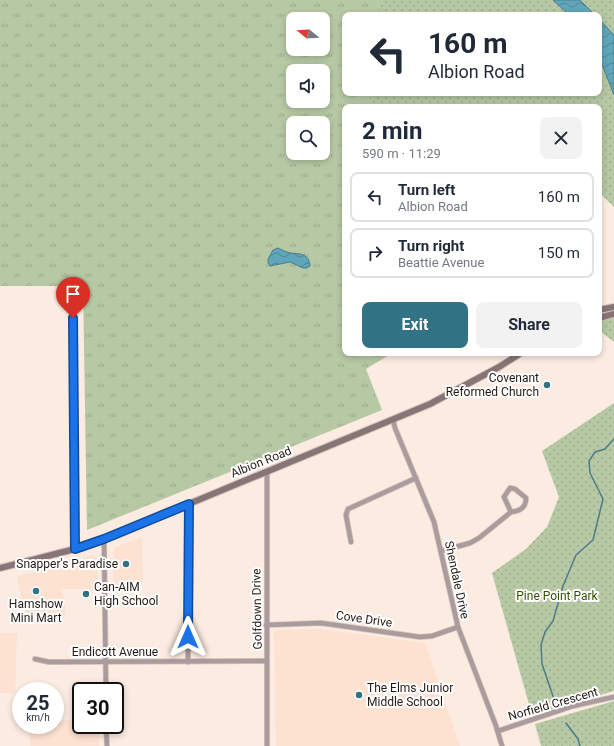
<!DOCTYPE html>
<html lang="en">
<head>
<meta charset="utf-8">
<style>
  :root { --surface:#fff; --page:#f2f2f3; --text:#1f2937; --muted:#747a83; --line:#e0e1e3; --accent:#317385 }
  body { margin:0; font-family:Roboto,sans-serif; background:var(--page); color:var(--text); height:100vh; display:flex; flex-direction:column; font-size:15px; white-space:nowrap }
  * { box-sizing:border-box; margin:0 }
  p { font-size:13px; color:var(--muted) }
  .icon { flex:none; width:22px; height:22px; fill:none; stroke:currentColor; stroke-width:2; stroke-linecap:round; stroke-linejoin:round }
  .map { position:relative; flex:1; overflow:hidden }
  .panel { position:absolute; left:342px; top:104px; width:260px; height:252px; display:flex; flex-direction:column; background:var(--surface); border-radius:8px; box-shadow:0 2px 6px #0003 }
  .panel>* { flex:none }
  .hud { position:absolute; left:342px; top:12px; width:260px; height:84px; border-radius:8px; box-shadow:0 2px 6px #0003; background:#fff; color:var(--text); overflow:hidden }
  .needle { width:26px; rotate:288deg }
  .controls { position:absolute; left:286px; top:12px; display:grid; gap:8px }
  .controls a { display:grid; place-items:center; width:44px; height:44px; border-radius:8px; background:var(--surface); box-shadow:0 2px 6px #0003; font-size:20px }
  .speed { position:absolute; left:12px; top:682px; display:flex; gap:8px; font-size:20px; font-weight:700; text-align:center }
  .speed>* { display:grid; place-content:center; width:52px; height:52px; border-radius:50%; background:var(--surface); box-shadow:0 2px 6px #0003; line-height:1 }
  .speed small { font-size:10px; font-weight:400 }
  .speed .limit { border:2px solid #111; border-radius:6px; background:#fff; color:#111 }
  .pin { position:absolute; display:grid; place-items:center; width:34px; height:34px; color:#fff; margin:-41px -17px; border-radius:50% 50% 50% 0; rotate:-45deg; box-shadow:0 0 4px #0007 }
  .pin .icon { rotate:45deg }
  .me { position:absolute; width:44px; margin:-22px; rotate:0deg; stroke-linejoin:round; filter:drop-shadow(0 0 3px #0008) }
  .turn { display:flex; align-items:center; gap:14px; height:84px; padding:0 20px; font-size:18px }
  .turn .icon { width:52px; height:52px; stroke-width:2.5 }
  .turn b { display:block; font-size:28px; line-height:34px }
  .round { display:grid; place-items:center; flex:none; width:42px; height:42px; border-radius:8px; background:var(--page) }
  .headline { display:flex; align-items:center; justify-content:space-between; height:68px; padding:0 20px }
  h1 { font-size:24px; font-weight:700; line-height:30px }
  .cta { display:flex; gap:8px; margin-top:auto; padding:8px 20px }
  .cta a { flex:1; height:46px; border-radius:8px; background:var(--accent); color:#fff; font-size:16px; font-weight:700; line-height:46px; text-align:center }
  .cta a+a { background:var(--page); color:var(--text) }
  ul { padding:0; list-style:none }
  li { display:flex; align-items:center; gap:12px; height:50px; margin:0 8px 6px; padding:0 12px; border:2px solid var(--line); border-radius:8px }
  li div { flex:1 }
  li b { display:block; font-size:15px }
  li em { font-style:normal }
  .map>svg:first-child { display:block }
  .built { fill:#fde1d1 }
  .grass { fill:url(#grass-tufts); fill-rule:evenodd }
  .park { fill:url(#park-dots) }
  .water { fill:url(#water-waves); stroke:#4d7c88 }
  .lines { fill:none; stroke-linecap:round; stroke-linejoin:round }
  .stream { stroke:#4d7c88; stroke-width:1.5 }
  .minor-casing { stroke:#d4c5bc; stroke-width:6 }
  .secondary-casing { stroke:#d4c5bc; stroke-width:8 }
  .minor { stroke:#aa9c9e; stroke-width:4.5 }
  .secondary { stroke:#887477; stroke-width:6 }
  .route-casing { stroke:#114b97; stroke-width:10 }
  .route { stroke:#1a73e8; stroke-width:7 }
  .poi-dot { fill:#317385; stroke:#fff; stroke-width:1.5 }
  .labels { text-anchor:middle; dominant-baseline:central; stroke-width:4; stroke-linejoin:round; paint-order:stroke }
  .poi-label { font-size:12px; fill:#241a14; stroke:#fff; text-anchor:end }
  .street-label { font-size:12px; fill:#241a14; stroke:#fff }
  .park-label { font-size:12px; fill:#345100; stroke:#fff }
</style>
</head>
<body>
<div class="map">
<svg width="614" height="746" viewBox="0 0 614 746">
  <defs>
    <pattern id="grass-tufts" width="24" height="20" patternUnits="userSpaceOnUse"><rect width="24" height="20" fill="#b6c8a4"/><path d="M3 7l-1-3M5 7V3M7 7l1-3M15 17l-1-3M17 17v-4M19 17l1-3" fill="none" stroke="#9cab8c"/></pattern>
    <pattern id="park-dots" width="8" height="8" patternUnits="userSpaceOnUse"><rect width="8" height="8" fill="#b6c8a4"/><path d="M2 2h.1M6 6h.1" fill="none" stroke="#9cab8c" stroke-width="1.8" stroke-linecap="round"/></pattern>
    <pattern id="water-waves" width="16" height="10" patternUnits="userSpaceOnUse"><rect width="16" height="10" fill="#5fa6ba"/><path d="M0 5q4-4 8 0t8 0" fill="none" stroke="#4e8696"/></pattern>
  </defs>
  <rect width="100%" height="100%" fill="#fbebe1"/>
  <!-- built -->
  <g class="built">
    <path d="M142,537L143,581L113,593L114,548Z"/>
    <path d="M94,555L97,560L98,589H61L65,602V615L25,614L17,577Z"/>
    <path d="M321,629L425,643L460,746H276L274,630Z"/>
    <path d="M0,633H17L15,693H0Z"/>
    <path d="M55,720H81V725H99V746H30V725H55Z"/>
  </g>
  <!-- grass -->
  <path class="grass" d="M0,0H379L377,15H345V93H370V107H345V353H388L389,355L366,369L382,410L87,530L83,286H0ZM293,19H323V49H293ZM293,71H323V101H293ZM293,123H323V153H293Z"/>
  <!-- park -->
  <g class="park">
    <path d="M379,0H553L569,15H377Z"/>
    <path d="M580,0H614V35L599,19V15H595Z"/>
    <path d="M599,60L603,67L614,95V207L599,192V107H370V93H599Z"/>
    <path d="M614,312V342L599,330V322Z"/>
    <path d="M614,403V691L532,715L492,573L526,549L547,527L559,497L542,451Z"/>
    <path d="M614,701V746H541L535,724Z"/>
  </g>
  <!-- water -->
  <g class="water">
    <path d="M553,0H580L595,15H569Z"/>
    <path d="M599,19L614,35V95L603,67L599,60Z"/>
    <path d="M278,248C282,250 286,252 291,253C300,254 309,253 310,266L307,268H303L290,262L270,266L268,263V259L273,250Z"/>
  </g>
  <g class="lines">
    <!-- stream -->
    <g class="stream">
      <path d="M554,699L542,664L541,645L545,632L553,621L563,586L576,555L593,540L603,499L590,473L589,461L595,452L605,449L614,439"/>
      <path d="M566,723L578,739L580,746"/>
    </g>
    <defs>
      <g id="minor">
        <path d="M73,287L75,549"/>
        <path d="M393,419L395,428L434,522L458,627L496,726L502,746"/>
        <path d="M267,471V746"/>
        <path d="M104,539L106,691"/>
        <path d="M351,542L346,515L348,509L416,478"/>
        <path d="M441,551L470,543L479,538L511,512C521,511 526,507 526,498L515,489L510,488L504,497L511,512"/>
        <path d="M266,625L321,623L420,637L432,636L458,627"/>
        <path d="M35,659L49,662L267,661"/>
        <path d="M188,662L189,504"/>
        <path d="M106,725L107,746"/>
        <path d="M498,731L573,706L614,697"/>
      </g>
      <g id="secondary">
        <path d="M599,310L614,307"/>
        <path d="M599,318L614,314"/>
        <path d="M0,568L75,549L104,539L430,404L499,367L521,353"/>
      </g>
    </defs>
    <!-- minor casing -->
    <use href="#minor" class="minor-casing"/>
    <!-- secondary casing -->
    <use href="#secondary" class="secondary-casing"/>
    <!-- minor -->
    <use href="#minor" class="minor"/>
    <!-- secondary -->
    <use href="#secondary" class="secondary"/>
  </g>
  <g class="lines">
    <defs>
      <path id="route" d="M73,318L75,549L104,539L189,504L188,637"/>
    </defs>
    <!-- route casing -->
    <use href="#route" class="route-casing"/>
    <!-- route -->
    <use href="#route" class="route"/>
  </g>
  <!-- markers -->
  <g class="poi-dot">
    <circle cx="547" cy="385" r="4"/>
    <circle cx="126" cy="564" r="4"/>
    <circle cx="36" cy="591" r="4"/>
    <circle cx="86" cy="594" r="4"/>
    <circle cx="359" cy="695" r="4"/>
  </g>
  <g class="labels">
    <!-- poi labels -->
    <g class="poi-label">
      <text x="539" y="378">Covenant<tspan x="539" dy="14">Reformed Church</tspan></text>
      <text x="118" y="564">Snapper's Paradise</text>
      <text x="94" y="587" text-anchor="start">Can-AIM<tspan x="94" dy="14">High School</tspan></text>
      <text x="36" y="604" text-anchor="middle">Hamshow<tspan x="36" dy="14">Mini Mart</tspan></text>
      <text x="367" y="688" text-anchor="start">The Elms Junior<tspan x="367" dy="14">Middle School</tspan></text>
    </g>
    <!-- street labels -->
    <g class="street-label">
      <text transform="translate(261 462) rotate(-22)">Albion Road</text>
      <text transform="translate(457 580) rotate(78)">Shendale Drive</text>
      <text transform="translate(257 609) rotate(-91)">Golfdown Drive</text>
      <text transform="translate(364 619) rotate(8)">Cove Drive</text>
      <text x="115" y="652">Endicott Avenue</text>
      <text transform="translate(553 704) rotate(-16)">Norfield Crescent</text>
    </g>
    <!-- park labels -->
    <g class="park-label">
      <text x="557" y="596">Pine Point Park</text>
    </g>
  </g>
</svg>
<div class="controls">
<a><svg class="needle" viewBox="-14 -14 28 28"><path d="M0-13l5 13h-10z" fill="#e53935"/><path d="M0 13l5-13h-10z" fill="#747a83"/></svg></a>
<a><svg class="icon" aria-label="sound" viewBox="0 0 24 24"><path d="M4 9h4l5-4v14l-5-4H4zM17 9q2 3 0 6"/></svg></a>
<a><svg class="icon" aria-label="search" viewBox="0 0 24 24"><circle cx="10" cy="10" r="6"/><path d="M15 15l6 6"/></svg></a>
</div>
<div class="speed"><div>25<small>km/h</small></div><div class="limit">30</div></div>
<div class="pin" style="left:73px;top:318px;background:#d93025"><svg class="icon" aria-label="arrive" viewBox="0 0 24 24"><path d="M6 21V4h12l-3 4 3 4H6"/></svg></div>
<svg class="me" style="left:188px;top:637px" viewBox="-20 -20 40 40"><path d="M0-17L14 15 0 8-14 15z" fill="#1a73e8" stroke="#fff" stroke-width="4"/></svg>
<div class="hud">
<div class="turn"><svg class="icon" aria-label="left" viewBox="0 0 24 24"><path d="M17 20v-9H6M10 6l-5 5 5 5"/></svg><div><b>160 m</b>Albion Road</div></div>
</div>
<section class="panel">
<div class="headline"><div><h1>2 min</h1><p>590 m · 11:29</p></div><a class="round"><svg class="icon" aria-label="close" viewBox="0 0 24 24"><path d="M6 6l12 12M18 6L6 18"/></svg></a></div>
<ul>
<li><svg class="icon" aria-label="left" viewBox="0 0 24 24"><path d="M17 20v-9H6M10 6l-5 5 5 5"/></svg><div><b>Turn left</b><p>Albion Road</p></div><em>160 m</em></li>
<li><svg class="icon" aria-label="right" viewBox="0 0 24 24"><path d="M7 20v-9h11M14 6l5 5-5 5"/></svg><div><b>Turn right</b><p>Beattie Avenue</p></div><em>150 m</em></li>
</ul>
<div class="cta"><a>Exit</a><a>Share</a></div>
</section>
</div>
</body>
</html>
